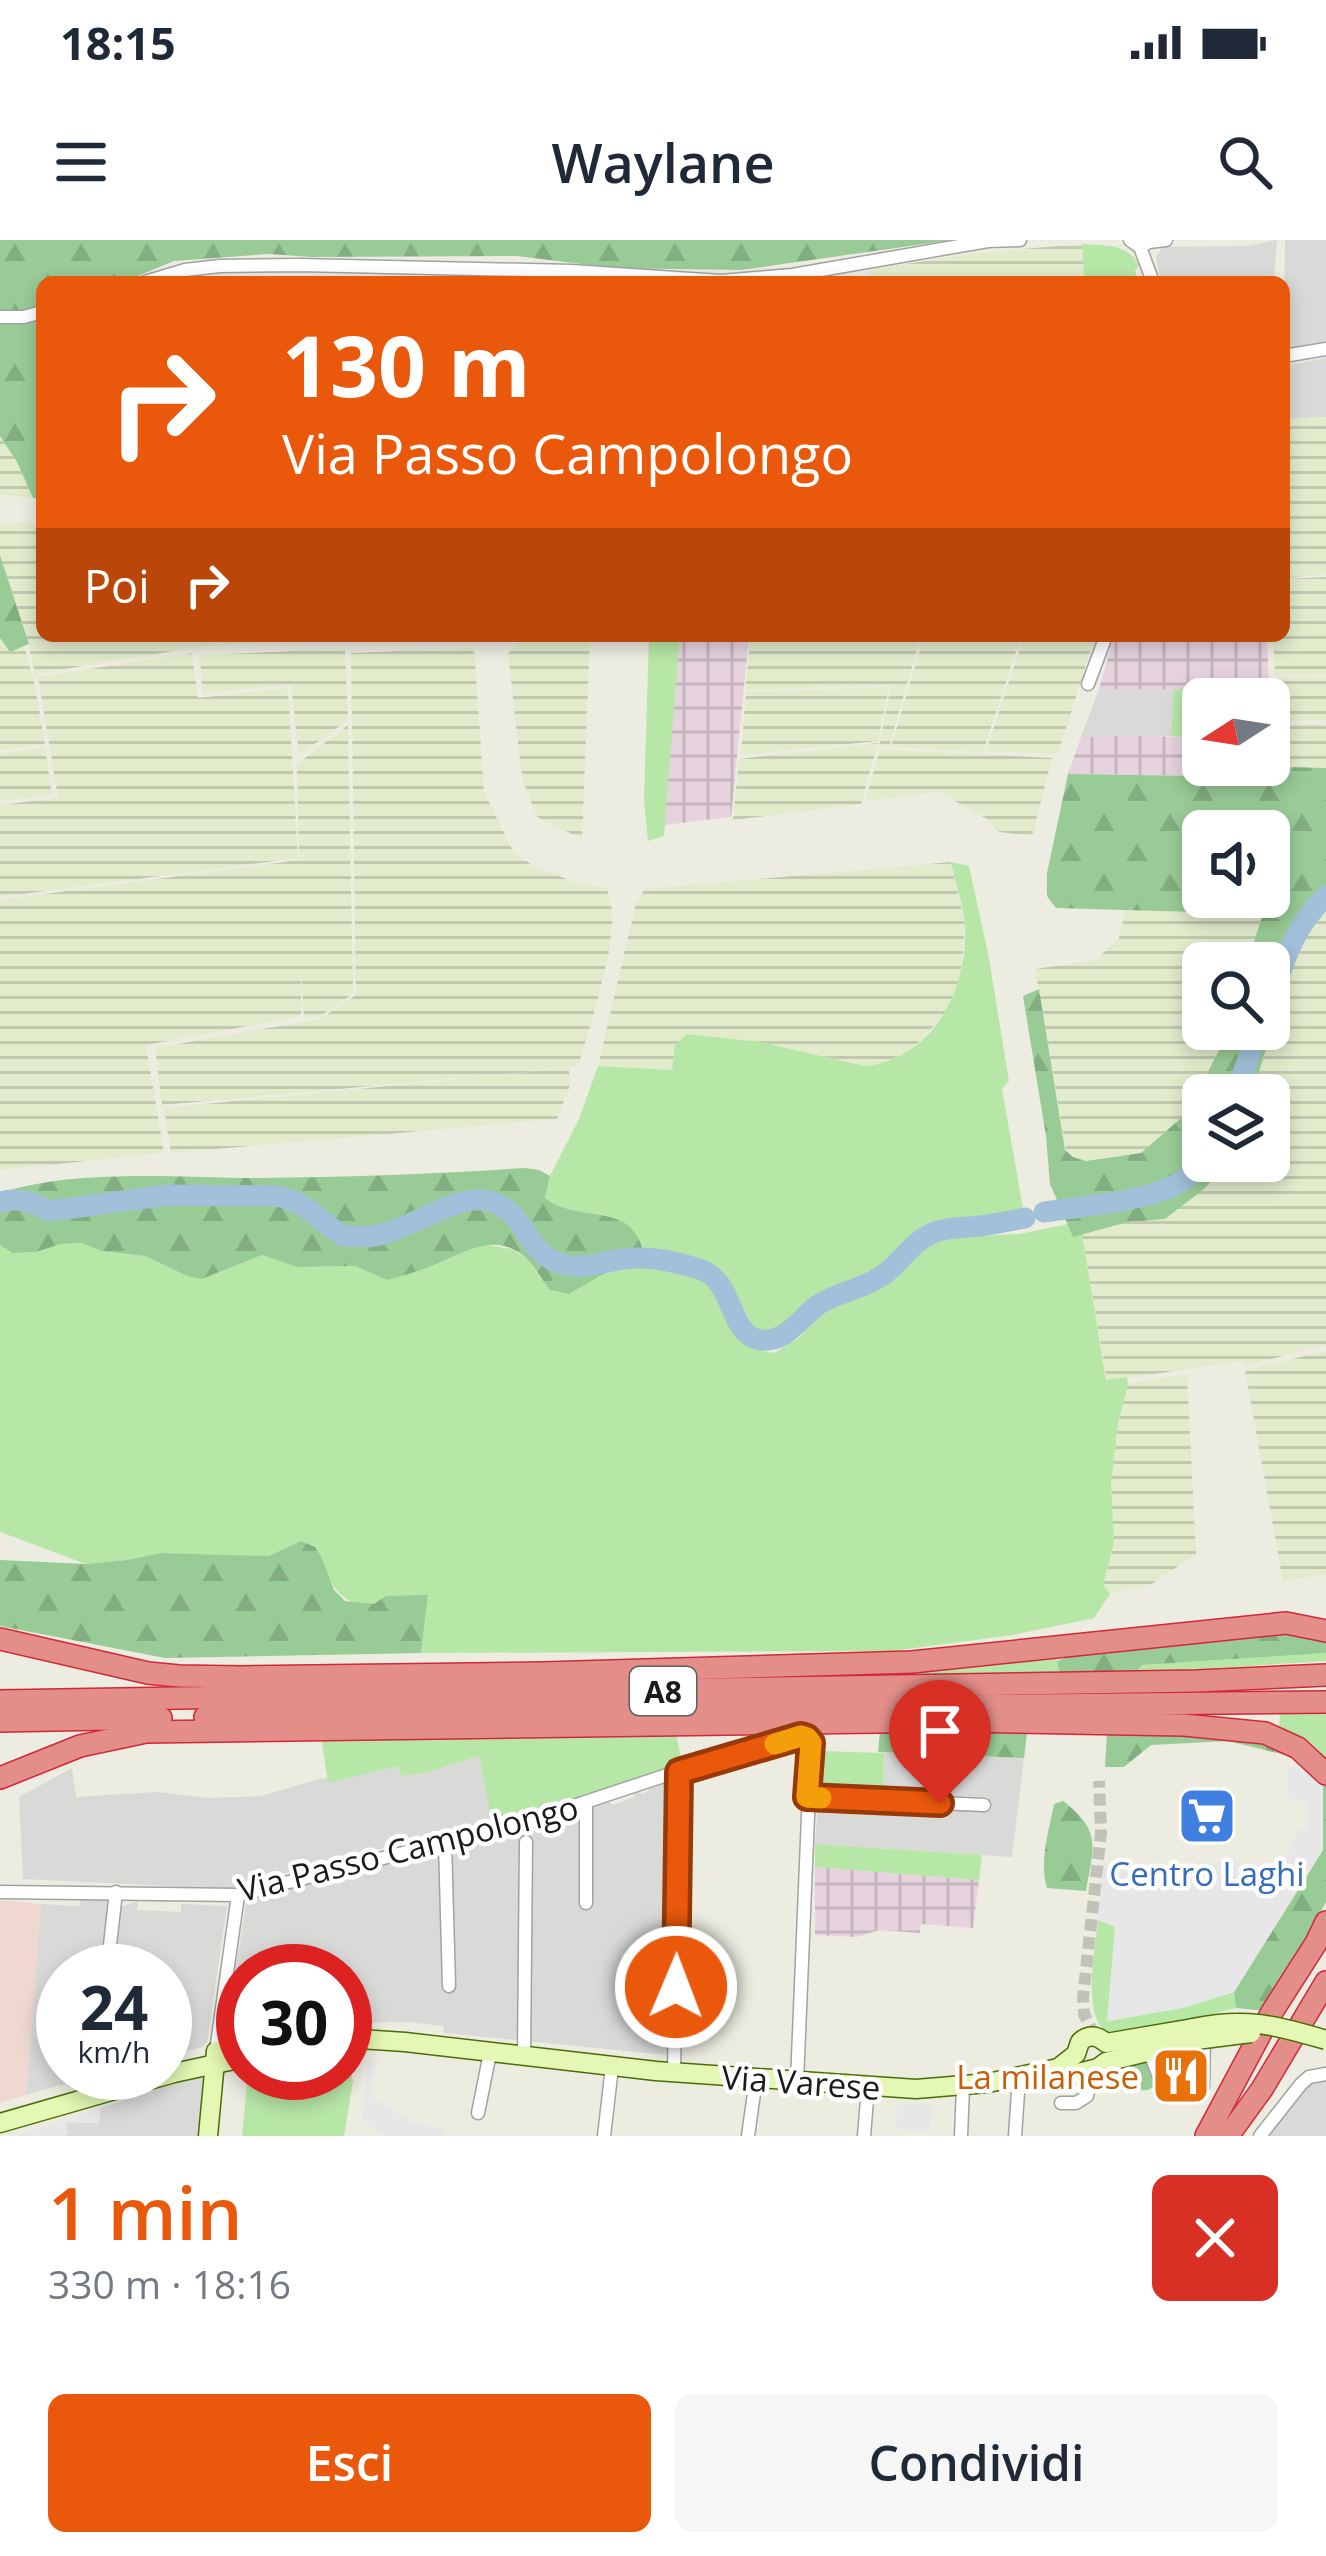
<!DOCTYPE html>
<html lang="it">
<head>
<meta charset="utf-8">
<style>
  :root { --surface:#fff; --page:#f6f6f7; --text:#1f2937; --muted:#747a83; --accent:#ea580c }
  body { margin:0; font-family:"Open Sans",sans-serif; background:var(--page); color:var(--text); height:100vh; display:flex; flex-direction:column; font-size:45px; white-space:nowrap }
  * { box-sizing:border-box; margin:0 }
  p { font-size:39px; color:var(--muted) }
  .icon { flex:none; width:66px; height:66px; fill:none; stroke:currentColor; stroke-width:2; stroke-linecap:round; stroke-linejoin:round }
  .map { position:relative; height:1896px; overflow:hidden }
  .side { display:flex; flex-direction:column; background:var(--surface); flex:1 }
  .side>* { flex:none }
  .hud { position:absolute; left:36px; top:36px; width:1254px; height:366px; border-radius:18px; box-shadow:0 6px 18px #0003; background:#ea580c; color:#fff; overflow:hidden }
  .needle { width:78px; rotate:258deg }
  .controls { position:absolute; left:1182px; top:438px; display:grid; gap:24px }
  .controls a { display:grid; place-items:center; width:108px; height:108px; border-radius:18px; background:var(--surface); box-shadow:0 6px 18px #0003; font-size:60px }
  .speed { position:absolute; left:36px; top:1704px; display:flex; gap:24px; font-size:60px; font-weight:700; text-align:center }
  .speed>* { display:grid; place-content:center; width:156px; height:156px; border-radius:50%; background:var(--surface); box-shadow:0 6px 18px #0003; line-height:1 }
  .speed small { font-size:30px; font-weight:400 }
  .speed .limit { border:18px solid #d22; background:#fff; color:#111 }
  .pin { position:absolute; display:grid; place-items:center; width:102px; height:102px; color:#fff; margin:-123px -51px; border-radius:50% 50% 50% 0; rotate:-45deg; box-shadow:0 0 12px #0007 }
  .pin .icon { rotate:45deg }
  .me { position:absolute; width:132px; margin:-66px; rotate:1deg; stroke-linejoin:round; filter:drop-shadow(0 0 9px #0008) }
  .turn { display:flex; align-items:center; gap:42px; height:252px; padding:0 48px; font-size:54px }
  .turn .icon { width:156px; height:156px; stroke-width:2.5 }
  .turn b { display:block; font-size:84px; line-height:102px }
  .then { display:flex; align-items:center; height:114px; padding:0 48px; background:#0003; gap:24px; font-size:45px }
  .round { display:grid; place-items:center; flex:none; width:126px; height:126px; border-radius:18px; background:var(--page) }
  .head { display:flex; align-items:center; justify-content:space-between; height:204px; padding:0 48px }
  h1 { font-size:72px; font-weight:600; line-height:90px; color:var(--accent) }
  .action { display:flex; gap:24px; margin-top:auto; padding:24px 48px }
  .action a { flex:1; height:138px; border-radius:18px; background:var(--accent); color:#fff; font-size:48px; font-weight:600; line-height:138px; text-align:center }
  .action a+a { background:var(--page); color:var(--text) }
  .status { display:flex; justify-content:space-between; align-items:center; height:84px; padding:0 60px; background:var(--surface); direction:ltr }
  .status svg { height:33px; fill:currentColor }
  header { display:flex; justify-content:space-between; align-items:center; height:156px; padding:0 48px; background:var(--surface); font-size:54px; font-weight:600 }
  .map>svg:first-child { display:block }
  .residential { fill:#d9d9d8 }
  .commercial { fill:#eed8d0 }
  .industrial { fill:url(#industrial-grid) }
  .farmland { fill:url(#farmland-rules) }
  .grass { fill:#b7e7a7 }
  .forest { fill:url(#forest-firs); fill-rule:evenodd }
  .parking { fill:#e7e7e7 }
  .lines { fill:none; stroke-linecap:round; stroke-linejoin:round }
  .river { stroke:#a2c0da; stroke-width:21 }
  .street-tunnel { stroke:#c3c2b9; stroke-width:12; stroke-dasharray:12 6; stroke-linecap:butt }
  .street-casing { stroke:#a2a2a2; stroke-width:15 }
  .secondary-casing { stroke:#4a6d07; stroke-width:21 }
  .highway-casing { stroke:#d1283a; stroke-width:24 }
  .street { stroke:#fff; stroke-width:12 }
  .secondary { stroke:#e4f7b4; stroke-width:18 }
  .highway { stroke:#e38e89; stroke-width:21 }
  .secondary-bridge-casing { stroke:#4a6d07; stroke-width:21; stroke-linecap:butt }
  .secondary-bridge { stroke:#e4f7b4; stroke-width:18 }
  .route-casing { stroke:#983908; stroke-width:30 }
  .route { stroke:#ea580c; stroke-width:21 }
  .slow { stroke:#f59e0b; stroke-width:21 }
  .labels { text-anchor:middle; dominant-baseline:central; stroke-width:9; stroke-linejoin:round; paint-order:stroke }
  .shield { fill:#fff; stroke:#5f5f5f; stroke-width:3 }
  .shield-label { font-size:30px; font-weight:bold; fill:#1b1b1b }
  .street-label { font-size:33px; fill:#1b1b1b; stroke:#fff }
  .shop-label { font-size:33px; fill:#366cbe; stroke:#fff }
  .food-label { font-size:33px; fill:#c56008; stroke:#fff; text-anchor:end }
</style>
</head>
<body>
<div class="status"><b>18:15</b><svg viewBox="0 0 49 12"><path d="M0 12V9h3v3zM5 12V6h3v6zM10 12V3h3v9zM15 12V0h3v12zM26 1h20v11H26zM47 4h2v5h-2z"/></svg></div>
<header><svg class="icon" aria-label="menu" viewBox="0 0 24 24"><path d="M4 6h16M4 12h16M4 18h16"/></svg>Waylane<svg class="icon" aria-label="search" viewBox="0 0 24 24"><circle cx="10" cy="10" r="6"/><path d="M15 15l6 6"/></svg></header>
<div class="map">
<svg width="1326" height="1896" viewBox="0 0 1326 1896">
  <defs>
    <pattern id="industrial-grid" width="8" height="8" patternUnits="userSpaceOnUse" patternTransform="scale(3)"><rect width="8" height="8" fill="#e6d3de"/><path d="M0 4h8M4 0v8" fill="none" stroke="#c5b5be"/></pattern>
    <pattern id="farmland-rules" width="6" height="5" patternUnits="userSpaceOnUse" patternTransform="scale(3)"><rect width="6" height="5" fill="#e2eccc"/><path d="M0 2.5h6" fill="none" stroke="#c1caaf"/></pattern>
    <pattern id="forest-firs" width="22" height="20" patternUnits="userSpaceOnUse" patternTransform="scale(3)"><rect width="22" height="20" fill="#99cb96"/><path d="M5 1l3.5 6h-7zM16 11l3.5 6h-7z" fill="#83ae81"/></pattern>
  </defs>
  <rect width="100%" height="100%" fill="#edece1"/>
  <!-- residential -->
  <g class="residential">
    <path d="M1277,0L1274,42H1161L1156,17L1163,7L1247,6Z"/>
    <path d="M1285,0H1326V102L1284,110Z"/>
    <path d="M1326,118V177L1284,179V126Z"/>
    <path d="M1099,449H1174L1171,496L1081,497Z"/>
    <path d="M884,1513L1024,1518L1012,1617L815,1604L818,1564L988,1570V1557L883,1555Z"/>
    <path d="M479,1516L492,1583L332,1620L230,1649L23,1639L19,1557L72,1528L76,1557L156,1552L209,1558L261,1556L319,1539L328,1538L329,1542L400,1526L401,1536L429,1532Z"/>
    <path d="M669,1538L672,1540L667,1815L444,1793L443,1786L407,1782L345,1783V1731H243V1788H238L232,1778L230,1767L247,1656L389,1621L407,1625L436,1615L438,1608L608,1560L613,1565L634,1557V1551L643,1554L649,1551L647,1546Z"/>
    <path d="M81,1657L108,1659L102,1731H63V1833H94L93,1836L26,1855L41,1664L79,1666Z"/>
    <path d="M138,1661L137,1670L181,1672V1664L227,1666L207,1802L202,1807L165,1817V1731H111L117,1668Z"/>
    <path d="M201,1835L204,1839L198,1896H63L68,1894L65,1882L99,1883L100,1868Z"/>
    <path d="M1326,1839V1896H1264L1310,1841Z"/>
  </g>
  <!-- commercial -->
  <path class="commercial" d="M0,1660L41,1664L26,1855L0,1863Z"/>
  <!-- industrial -->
  <g class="industrial">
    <path d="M680,396H749L731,577L664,585Z"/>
    <path d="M1114,396H1267L1269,450L1099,449Z"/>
    <path d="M1127,496L1203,497V525H1269V497H1272L1269,537L1068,534L1081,497Z"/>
    <path d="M815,1627L979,1640L973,1688L921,1684L920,1693L879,1690L857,1697L815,1695Z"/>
  </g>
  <!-- farmland -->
  <g class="farmland">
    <path d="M1082,4L1084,42H863L873,29L976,13Z"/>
    <path d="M223,36L338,39V42H179V40Z"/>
    <path d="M458,37L552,42H343V40Z"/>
    <path d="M1326,177V335L1284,337L1287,308L1284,307V179Z"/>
    <path d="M0,196L17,222L33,258L0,255Z"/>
    <path d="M29,281L42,291V396H375L204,406L35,434L26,393L0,315V285Z"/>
    <path d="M1326,337V434L1275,435L1273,397L1284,396L1285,339Z"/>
    <path d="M590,396L582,599L537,577L522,538L508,413L519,403Z"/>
    <path d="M751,396H921L889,506H879L891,445L745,450Z"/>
    <path d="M924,396H1021L983,512L891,507Z"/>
    <path d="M1024,396H1095L1058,514L986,511Z"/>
    <path d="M0,398L10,412L24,406L34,442L45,504L0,510Z"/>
    <path d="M474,408L484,552L514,613L534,626L574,642L607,648L613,674L609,712L597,763L578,826L569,827V848L557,879L171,913L164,868L560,829L162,865L155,808L320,779L356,755L351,413Z"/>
    <path d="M345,409L348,480L299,515L291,445L202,453L200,415Z"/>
    <path d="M192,413L198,458L288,448L298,618L0,657V565L58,558L38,437Z"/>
    <path d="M1326,437V480L1277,481L1274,438Z"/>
    <path d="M889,447L878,501L741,515L746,452Z"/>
    <path d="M1278,484H1326V528L1287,527Z"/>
    <path d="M348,485L353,754L320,776L304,778L301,730V776L146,805L164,913L0,930V660L299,620L297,524Z"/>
    <path d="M878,503L861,564L733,580L739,519Z"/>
    <path d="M45,507L52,555L0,561V514Z"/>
    <path d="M880,509L1052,518L1032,596L999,592L987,579L939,552L865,561Z"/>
    <path d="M951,622L965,685L962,723L956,755L942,777L911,810L882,824L865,826L760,802L687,794L672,830L598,826L636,663L645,649Z"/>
    <path d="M1126,669L1264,674L1247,723H1203V789H1225L1221,806L1188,872L1141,913L1086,921L1073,917L1066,910L1035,729L1096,720L1119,698Z"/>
    <path d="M1326,671V1105L1244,1126L1242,1121L1107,1141L1082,994L1128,982L1165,979L1229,921H1269V855H1252L1280,763L1303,700Z"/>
    <path d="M1326,1111V1334L1283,1341L1245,1130Z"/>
    <path d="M1187,1134L1196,1314L1150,1345L1110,1354L1103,1346L1114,1302L1111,1243L1118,1184L1128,1144Z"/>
  </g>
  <!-- grass -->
  <g class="grass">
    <path d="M1082,4C1105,6 1127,3 1139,25L1135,31L1138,42H1084Z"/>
    <path d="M649,396H680L664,596L648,601L644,561Z"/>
    <path d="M1174,449L1269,450L1272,497H1269V459H1203V497L1171,496Z"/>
    <path d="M951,622L969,626L988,713L1009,841L1002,849L1024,974L982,982L958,981L921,987L872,1036L835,1052H821L794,1079L767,1094C729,1078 744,1057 722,1037C702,1020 664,1018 640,1015L643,1010L609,976L558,968L545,959L550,936L579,879L598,826L672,830L675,805L687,794L760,802L865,826C933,819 968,749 965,687C964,666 955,643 951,622Z"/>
    <path d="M1068,984L1073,996L1082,994L1106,1140L1127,1137L1128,1144L1118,1184L1111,1243L1114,1302L1103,1345L1110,1354L1094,1378L1013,1395L892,1411L421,1413L428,1356C375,1364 339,1382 322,1318L160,1313L127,1320L86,1324L0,1292V1005L12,1013L36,1012L61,1004L82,1003L101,1011L145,1016L187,1036L202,1039L262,1015L297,1027L355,1026L387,1040L440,1023L481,1004L512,1009L527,1019L550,1050L569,1054C588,1043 613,1022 636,1021C648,1020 662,1028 673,1030C695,1035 706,1034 721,1054C742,1080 732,1105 774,1113L800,1097L817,1075L887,1042L934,998L1019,994Z"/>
    <path d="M1326,1413V1421L1136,1433L1142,1425Z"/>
    <path d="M1056,1415L1060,1436H878Z"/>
    <path d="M1326,1472V1517L1310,1502L1279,1486L1280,1473Z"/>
    <path d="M676,1494L682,1522L566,1564L492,1583L479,1516L429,1532L401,1536L399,1526L328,1543L321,1497Z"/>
    <path d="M819,1511L884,1513L883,1555L820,1552L815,1547Z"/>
    <path d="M815,1604L982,1615L979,1640L815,1627Z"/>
    <path d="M1098,1680L1115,1686L1108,1781L1182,1768L1234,1752L1236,1768L1126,1796C1122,1796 1110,1793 1107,1792C1081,1776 1096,1706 1098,1680Z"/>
    <path d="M346,1817L353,1841L344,1896H242L248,1833H345Z"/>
  </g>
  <!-- forest -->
  <g class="forest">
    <path d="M0,0H952L741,30L614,28L517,16L311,17L269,14L174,21L123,42H42V258H33L17,222L0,196Z"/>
    <path d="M0,315L29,404L10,412L0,398Z"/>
    <path d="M1287,527L1326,528V671L1303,700L1280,763L1252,855H1203V921H1229L1205,948L1165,979L1128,982L1073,997L1050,944L1046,896L1023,756L1039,749L1065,910L1073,917L1086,921L1141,913L1188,872L1221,806L1225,789H1269V723H1247L1263,674L1056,668L1047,656V633L1068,534L1269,537ZM1203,591H1269V657H1203Z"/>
    <path d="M525,928L539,930L550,936L545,958C578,984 630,960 643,1010L636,1021L612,1029L569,1054L550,1050C542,1040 535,1027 526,1018C494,990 465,1013 434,1025C419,1031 403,1036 387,1040L355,1026L297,1027L262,1015L202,1039L187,1036L145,1016L101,1011L82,1003L61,1004L36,1012L12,1013L0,1005V953C79,928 176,938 257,938C348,937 435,934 525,928Z"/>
    <path d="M301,1301L315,1307L322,1318L334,1350L345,1361L374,1364L386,1356L428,1355L421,1413L165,1418L0,1386V1320L86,1324L127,1320L160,1313L269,1316Z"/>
    <path d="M1281,1390L1326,1397V1413L1142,1425L1136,1433L1060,1436L1057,1421L1079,1413L1140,1409Z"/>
    <path d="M880,1491L1027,1493L1024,1518L878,1512Z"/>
    <path d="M1107,1493L1232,1494L1269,1500L1294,1517L1228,1501L1151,1505L1124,1527H1105Z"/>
    <path d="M1323,1543L1326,1546V1662L1266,1771L1236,1768L1234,1752L1323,1610Z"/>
    <path d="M1063,1561C1102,1591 1094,1607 1086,1651L1047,1648C1039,1621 1049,1591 1054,1564Z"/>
    <path d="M1144,1819L1158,1844L1148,1850L1113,1851L1112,1831Z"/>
  </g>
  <!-- parking -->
  <g class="parking">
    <path d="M1288,1527L1307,1529L1323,1543V1610L1234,1752L1182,1768L1107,1781L1115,1687L1098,1680L1102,1624L1285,1623L1298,1589L1307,1590V1560L1288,1559Z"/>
    <path d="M367,1821L376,1824L371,1855L412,1882L444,1889L443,1896H386L362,1880Z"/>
    <path d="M897,1863L932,1865L930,1891L896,1889Z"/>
    <path d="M100,1868L99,1883L66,1882L68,1894L63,1896H19L18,1894Z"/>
  </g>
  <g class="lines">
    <!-- river -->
    <g class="river">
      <path d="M1269,763C1283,724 1295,684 1326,656"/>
      <path d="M1235,855L1259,789"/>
      <path d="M0,962C17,957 34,962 49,971L169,955L276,956C309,962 317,980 343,996C354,996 368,998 379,995C408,989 454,957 482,960C524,964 524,1009 556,1022C581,1033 611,1018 636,1018C657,1017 679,1023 699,1029C736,1040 727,1096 761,1100C788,1103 801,1075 821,1063C842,1051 867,1048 887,1032C904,1018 913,1001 935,992C949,987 965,988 980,986C995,984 1010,981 1025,978"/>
      <path d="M1044,972C1082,966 1142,962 1175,945C1188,939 1195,930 1203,919"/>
    </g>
    <!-- street-tunnel -->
    <path class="street-tunnel" d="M1095,1796L1084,1774L1083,1758L1101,1592L1099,1541"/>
    <defs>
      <g id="street">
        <path d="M1130,0L1140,7L1153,42"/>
        <path d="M1140,7L1149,2L1166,0"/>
        <path d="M145,42L185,30L220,26L300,25L571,31L721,41L792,35L988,1L1020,0"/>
        <path d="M0,77H24L42,72"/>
        <path d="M1284,116L1326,109"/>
        <path d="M1088,444L1106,396"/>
        <path d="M807,1557L984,1565"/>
        <path d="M445,1602L449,1746"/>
        <path d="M0,1652L238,1655L525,1582L679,1531L801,1496L807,1498L811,1503L797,1842"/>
        <path d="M586,1663V1563"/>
        <path d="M107,1731L116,1652"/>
        <path d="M216,1811L238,1655"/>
        <path d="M1149,1811L1166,1854L1203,1846L1204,1799"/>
        <path d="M524,1817L526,1602"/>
        <path d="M674,1833L679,1531"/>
        <path d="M96,1855L97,1833"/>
        <path d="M1061,1863H1076L1087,1856L1093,1829"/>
        <path d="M478,1873L490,1813"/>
        <path d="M604,1896L612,1827"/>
        <path d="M748,1896L756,1839"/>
        <path d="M864,1896L868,1847"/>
        <path d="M961,1896L963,1847"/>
        <path d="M1015,1896L1019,1838"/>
        <path d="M1260,1896L1301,1844L1309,1837L1326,1834"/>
      </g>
      <g id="secondary">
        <path d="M345,1798L405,1802L656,1831L916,1849L988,1843L1058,1828L1076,1814L1080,1802C1088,1794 1097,1795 1106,1803L1112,1802L1193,1788"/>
        <path d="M1047,1841L1098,1828L1106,1822L1196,1800"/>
        <path d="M0,1883L174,1833L243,1818"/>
        <path d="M208,1896L216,1811"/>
      </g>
      <g id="highway">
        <path d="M0,1399L148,1433L179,1436L241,1437L543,1433L912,1422L1286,1383L1326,1391"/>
        <path d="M0,1461L1197,1441L1326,1435"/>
        <path d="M205,1477L477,1471L1326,1462"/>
        <path d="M0,1481L161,1478"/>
        <path d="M0,1538L80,1506L146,1492L954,1481L1184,1485L1265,1493L1298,1508L1326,1534"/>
        <path d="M1206,1896L1272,1772L1316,1703L1326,1682"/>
        <path d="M1228,1896L1262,1849L1326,1742"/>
      </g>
    </defs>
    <!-- street casing -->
    <use href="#street" class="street-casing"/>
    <!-- secondary casing -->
    <use href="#secondary" class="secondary-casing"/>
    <!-- highway casing -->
    <use href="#highway" class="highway-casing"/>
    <!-- street -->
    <use href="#street" class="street"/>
    <!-- secondary -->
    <use href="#secondary" class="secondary"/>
    <!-- highway -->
    <use href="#highway" class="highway"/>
    <defs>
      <g id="secondary-bridge">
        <path d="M1193,1788C1245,1777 1276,1785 1326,1800"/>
        <path d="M1196,1800L1251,1793"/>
      </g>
    </defs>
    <!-- secondary-bridge casing -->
    <use href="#secondary-bridge" class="secondary-bridge-casing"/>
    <!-- secondary-bridge -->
    <use href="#secondary-bridge" class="secondary-bridge"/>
  </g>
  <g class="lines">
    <defs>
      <path id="route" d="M676,1747L679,1532L801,1496L807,1498L811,1503L807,1557L940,1563"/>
    </defs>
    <!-- route casing -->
    <use href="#route" class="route-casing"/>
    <!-- route -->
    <use href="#route" class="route"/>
    <!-- slow -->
    <path class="slow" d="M775,1504L801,1496L807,1498L811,1503L807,1557L821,1558"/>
  </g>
  <!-- icons -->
  <defs>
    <symbol id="supermarket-square" viewBox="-11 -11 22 22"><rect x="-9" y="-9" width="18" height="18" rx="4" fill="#3f7fe0" stroke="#fff"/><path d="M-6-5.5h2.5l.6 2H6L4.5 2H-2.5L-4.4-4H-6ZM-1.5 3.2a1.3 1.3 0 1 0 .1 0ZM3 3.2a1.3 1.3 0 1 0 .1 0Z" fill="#fff"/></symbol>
    <symbol id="restaurant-square" viewBox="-11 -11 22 22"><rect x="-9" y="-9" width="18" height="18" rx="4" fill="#e8710a" stroke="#fff"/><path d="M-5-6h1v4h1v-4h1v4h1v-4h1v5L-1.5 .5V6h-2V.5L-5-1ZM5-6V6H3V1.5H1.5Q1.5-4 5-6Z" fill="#fff"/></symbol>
  </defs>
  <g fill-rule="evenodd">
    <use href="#supermarket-square" x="1174" y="1543" width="66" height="66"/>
    <use href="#restaurant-square" x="1148" y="1803" width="66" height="66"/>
  </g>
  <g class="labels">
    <!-- shield labels -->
    <rect class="shield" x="630" y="1427" width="66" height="48" rx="9"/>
    <g class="shield-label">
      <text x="663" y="1451">A8</text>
    </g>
    <!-- street labels -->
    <g class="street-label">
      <text transform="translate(408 1608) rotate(-14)">Via Passo Campolongo</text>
      <text transform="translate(801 1842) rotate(4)">Via Varese</text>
    </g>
    <!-- shop labels -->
    <g class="shop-label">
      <text x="1207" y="1633">Centro Laghi</text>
    </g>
    <!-- food labels -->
    <g class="food-label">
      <text x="1139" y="1836">La milanese</text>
    </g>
  </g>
</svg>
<div class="controls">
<a><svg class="needle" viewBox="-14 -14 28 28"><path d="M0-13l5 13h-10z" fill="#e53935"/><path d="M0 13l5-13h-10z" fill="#747a83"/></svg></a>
<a><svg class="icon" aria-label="sound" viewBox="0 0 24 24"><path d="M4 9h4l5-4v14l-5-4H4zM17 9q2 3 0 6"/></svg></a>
<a><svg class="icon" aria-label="search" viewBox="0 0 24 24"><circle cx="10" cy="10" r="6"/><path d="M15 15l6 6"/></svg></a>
<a><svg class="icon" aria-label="layers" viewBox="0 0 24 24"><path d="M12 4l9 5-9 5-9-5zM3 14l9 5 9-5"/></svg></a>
</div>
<div class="speed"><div>24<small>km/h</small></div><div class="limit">30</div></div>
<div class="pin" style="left:940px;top:1563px;background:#d93025"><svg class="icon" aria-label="arrive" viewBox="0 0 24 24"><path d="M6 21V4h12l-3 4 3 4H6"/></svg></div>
<svg class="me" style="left:676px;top:1747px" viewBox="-20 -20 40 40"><circle r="17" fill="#ea580c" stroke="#fff" stroke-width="3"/><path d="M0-11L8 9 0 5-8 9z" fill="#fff"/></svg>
<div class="hud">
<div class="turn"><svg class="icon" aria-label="right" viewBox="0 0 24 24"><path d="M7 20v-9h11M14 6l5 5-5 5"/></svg><div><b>130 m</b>Via Passo Campolongo</div></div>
<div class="then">Poi<svg class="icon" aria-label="right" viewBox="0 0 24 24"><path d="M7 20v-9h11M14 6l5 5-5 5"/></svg></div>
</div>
</div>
<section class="side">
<div class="head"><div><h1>1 min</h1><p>330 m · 18:16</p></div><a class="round" style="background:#d93025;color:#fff"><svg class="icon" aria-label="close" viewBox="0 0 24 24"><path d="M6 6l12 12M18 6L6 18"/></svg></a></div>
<div class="action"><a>Esci</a><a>Condividi</a></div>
</section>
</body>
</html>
